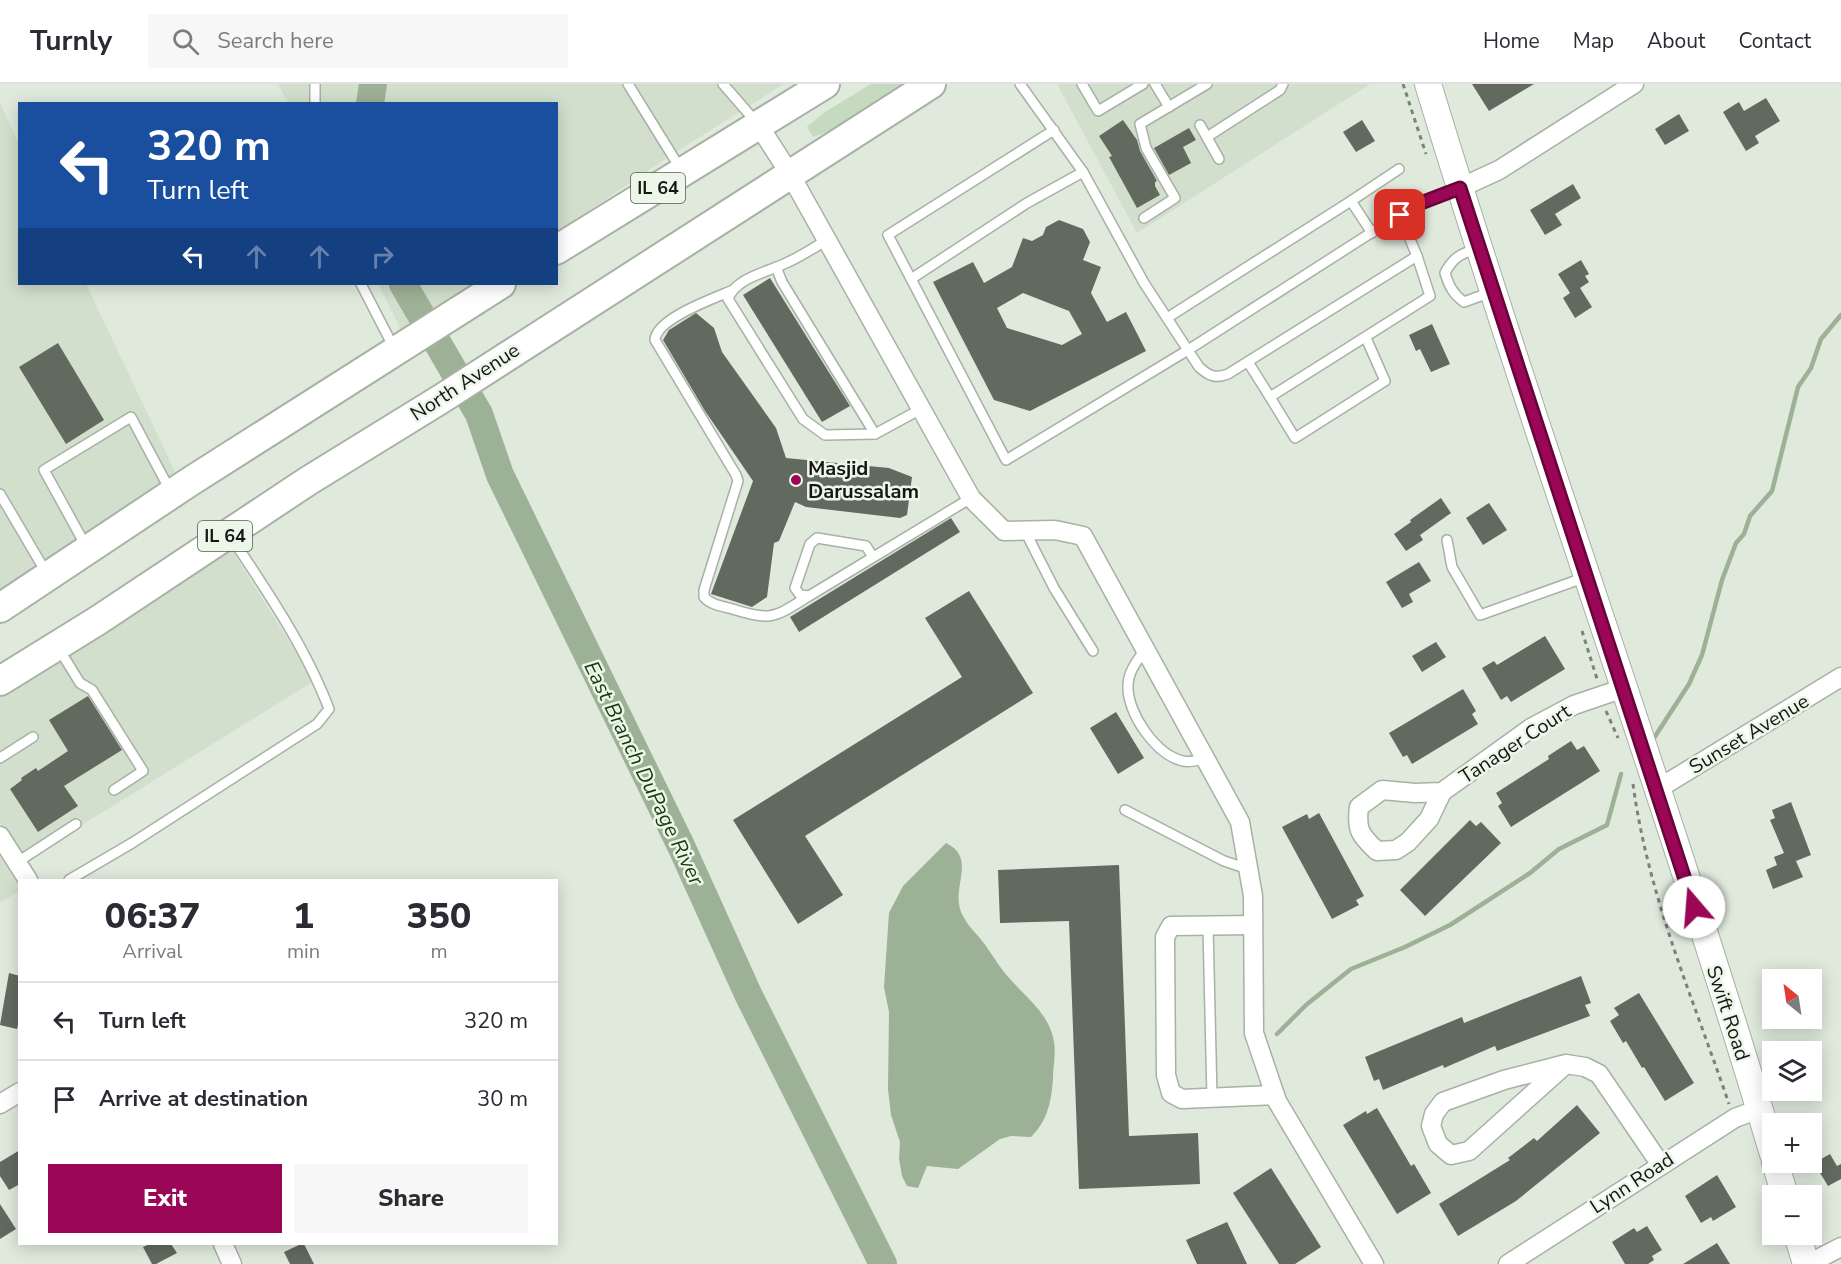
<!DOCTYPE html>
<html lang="en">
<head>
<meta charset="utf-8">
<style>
  :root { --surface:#fff; --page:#f7f7f7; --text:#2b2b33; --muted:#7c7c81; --line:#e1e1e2; --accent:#9b0756 }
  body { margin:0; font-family:"Nunito Sans",sans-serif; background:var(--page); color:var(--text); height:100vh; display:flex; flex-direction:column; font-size:22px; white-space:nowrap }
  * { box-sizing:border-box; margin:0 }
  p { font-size:20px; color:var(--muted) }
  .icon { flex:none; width:33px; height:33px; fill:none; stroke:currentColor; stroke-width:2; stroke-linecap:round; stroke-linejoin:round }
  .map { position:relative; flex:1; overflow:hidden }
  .side { position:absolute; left:18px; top:795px; width:540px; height:366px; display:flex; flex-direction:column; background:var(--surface); border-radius:0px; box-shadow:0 3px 15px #0003 }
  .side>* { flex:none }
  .banner { position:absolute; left:18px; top:18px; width:540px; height:183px; border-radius:0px; box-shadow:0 3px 15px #0003; background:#1a4fa0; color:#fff; overflow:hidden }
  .needle { width:39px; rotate:330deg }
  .controls { position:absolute; left:1762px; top:885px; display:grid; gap:12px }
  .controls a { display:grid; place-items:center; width:60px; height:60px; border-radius:0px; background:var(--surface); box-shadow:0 3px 15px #0003; font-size:30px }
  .pin { position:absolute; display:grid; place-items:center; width:51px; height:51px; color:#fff; margin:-26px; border-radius:12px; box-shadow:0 3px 9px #0006 }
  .me { position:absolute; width:66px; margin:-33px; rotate:342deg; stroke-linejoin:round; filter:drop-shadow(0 0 4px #0008) }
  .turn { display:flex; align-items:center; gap:21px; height:126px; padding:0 30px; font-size:27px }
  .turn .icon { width:78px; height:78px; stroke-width:2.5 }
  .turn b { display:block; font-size:42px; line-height:51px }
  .lanes { display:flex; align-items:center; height:57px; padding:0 30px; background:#0003; justify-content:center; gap:30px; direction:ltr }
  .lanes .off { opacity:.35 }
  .eta { display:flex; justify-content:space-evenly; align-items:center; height:102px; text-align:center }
  .eta b { font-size:36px; font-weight:800; line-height:42px }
  .cta { display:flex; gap:12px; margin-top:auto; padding:12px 30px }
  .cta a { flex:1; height:69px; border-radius:0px; background:var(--accent); color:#fff; font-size:24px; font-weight:800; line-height:69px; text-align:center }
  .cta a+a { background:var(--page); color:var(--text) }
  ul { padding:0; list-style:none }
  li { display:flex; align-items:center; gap:18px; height:78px; padding:0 30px; border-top:2px solid var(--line) }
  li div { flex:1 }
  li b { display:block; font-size:22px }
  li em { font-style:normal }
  header { display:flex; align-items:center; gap:36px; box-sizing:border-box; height:84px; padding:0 30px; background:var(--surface); border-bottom:2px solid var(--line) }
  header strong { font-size:28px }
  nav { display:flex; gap:33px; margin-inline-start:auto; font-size:21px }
  .search { width:420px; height:54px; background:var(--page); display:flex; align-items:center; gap:15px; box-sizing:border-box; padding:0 21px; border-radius:0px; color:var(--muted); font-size:22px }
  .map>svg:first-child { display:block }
  .built { fill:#d1dfcc }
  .green { fill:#c5dabe }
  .water { fill:#9db196 }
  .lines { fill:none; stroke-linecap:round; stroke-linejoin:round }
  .stream { stroke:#9db196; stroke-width:4.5 }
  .river { stroke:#9db196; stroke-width:28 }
  .building { fill:#626a5f; fill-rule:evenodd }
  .lane-casing { stroke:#a7b1a4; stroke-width:12 }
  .street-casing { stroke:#a7b1a4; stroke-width:21 }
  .secondary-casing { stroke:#a7b1a4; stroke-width:28 }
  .primary-casing { stroke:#a7b1a4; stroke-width:32 }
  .path { stroke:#7b8279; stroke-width:3; stroke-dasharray:4.5 4.5; stroke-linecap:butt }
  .lane { stroke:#fff; stroke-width:9 }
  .street { stroke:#fff; stroke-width:18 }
  .secondary { stroke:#fff; stroke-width:26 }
  .primary { stroke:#fff; stroke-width:28 }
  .route-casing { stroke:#650538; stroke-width:15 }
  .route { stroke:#9b0756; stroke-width:10 }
  .poi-dot { fill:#9b0756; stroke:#ecf6e9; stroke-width:2 }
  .labels { text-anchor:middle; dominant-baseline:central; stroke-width:5; stroke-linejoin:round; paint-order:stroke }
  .shield { fill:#ecf6e9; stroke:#555a53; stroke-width:1.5 }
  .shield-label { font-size:18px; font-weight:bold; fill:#141713 }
  .street-label { font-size:20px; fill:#141713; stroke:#ecf6e9 }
  .poi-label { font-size:20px; font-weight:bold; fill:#141713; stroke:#ecf6e9; text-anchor:start }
  .water-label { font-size:21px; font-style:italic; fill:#1a380f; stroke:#ecf6e9 }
</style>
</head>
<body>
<header>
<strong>Turnly</strong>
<div class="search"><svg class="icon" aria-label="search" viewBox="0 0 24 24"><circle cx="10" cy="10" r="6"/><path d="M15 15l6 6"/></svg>Search here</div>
<nav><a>Home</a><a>Map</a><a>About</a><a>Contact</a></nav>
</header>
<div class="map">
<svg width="1841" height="1180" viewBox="0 0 1841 1180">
  <rect width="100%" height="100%" fill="#dfe9dc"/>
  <!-- built -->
  <g class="built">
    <path d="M278,0H784L679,66L557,148L556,20L288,19Z"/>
    <path d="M1057,0H1370L1137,149Z"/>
    <path d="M0,19L19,60L20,200H86L178,394L0,513Z"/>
    <path d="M378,200H480L404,251Z"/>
    <path d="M226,457L314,597L24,777L0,739V601Z"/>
    <path d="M0,760L20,796L19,807L0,819Z"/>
  </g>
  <!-- green -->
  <path class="green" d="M871,0H905L841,43L813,53L807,43L825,28Z"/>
  <!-- water -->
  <path class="water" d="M946,759C979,775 948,806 963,832C968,842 976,849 983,858C992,870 999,883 1010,895C1027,914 1050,931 1054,958C1056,969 1053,983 1053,995C1051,1018 1048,1036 1031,1053L1011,1052L1000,1055L958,1085L927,1082L918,1104L907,1102L902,1092L899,1075L900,1058L891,1031L888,1005L889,928L884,903L889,829L903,802Z"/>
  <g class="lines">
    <!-- stream -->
    <g class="stream">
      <path d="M1654,654L1689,600L1702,571L1722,496L1736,459L1744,450L1750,432L1772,407L1798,303L1811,284L1821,255L1841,231"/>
      <path d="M1277,950L1306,921L1351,885L1405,863L1450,841L1530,789L1559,765L1607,741L1621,690"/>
    </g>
    <!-- river -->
    <g class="river">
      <path d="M370,20L373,0"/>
      <path d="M403,200L479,330L500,391L682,764L748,910L883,1180"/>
    </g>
  </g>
  <!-- building -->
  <g class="building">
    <path d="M1472,0H1534L1489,27Z"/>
    <path d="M1766,14L1780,37L1755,52L1759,59L1746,67L1723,28L1739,18L1744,27Z"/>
    <path d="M1679,30L1689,47L1665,61L1655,45Z"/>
    <path d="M1123,36L1137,56L1140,67L1157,97L1155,98V102L1160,111L1137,124L1109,73L1112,72L1099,52Z"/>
    <path d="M1362,36L1375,57L1356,68L1343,48Z"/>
    <path d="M1189,44L1196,56L1183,63L1191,79L1169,91L1154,64Z"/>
    <path d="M1573,100L1581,114L1555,130L1562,141L1545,151L1530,126Z"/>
    <path d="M1059,136L1083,145L1090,158L1083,176L1101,183L1091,209L1107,238L1126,228L1146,267L1030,327L994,316L933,198L973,178L984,199L1012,183L1023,154L1032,157L1043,151L1046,143ZM1023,209L1069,227L1082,250L1062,261L1007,244L997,224Z"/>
    <path d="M1581,176L1589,190L1585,192L1589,198L1580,204L1592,223L1575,234L1563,214L1570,209L1558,190Z"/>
    <path d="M770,194L850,322L822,338L743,211Z"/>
    <path d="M696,229L714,244L722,268L776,344L786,374L889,384L912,393L907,431L900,434L806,423L795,418L779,457L774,459L767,513L752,523L711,510L753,397L705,327L663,256L669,246Z"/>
    <path d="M1432,240L1450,280L1431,288L1420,265L1416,267L1409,251Z"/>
    <path d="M58,259L104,336L66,360L19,283Z"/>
    <path d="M1441,414L1451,429L1420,451L1423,456L1406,467L1394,450L1411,438L1410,436Z"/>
    <path d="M1489,419L1507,446L1483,461L1466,434Z"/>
    <path d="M951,434L960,448L799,548L790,533Z"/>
    <path d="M1419,478L1431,497L1409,510L1413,518L1402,524L1386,498Z"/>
    <path d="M969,507L1033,609L805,752L843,811L798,840L733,736L962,593L925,534Z"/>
    <path d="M1545,552L1565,585L1511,618L1507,612L1501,616L1482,584L1494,577L1497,581Z"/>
    <path d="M1436,558L1446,573L1422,588L1412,572Z"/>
    <path d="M1463,605L1476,627L1472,630L1478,640L1412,680L1407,671L1403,673L1389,649Z"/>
    <path d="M88,612L122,666L64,702L78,722L38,748L10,705L22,696L21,694L36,684L38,687L68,667L49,636Z"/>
    <path d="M1116,628L1144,674L1118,690L1090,644Z"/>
    <path d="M1571,657L1577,666L1584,662L1600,687L1511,743L1498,722L1502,719L1496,709L1549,675L1548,672Z"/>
    <path d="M1791,718L1811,771L1796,777L1803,793L1773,805L1766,786L1777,781L1774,773L1784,769L1770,736L1775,734L1772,726Z"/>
    <path d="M1319,729L1364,812L1356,816L1359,821L1332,835L1282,743L1307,730L1309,735Z"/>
    <path d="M1470,736L1476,742L1481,738L1501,759L1425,832L1400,806Z"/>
    <path d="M1119,781L1129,1052L1198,1049L1200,1100L1079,1105L1069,837L1000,839L998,786Z"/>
    <path d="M9,889L20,892V934L17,945L0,941Z"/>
    <path d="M1581,892L1591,919L1585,921L1590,932L1497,967L1495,962L1444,984L1443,981L1383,1006L1379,995L1374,997L1365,973L1462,933L1464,939Z"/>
    <path d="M1639,909L1694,999L1665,1017L1644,983L1642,984L1626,957L1623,959L1610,937L1619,931L1614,924Z"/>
    <path d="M1577,1021L1600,1049L1516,1117L1458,1152L1439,1120L1510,1076L1508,1074L1534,1054L1537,1057Z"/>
    <path d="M1377,1024L1411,1082L1414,1080L1431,1109L1397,1130L1343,1041L1366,1027L1367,1030Z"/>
    <path d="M20,1066V1100L9,1106L0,1092V1078Z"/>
    <path d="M1830,1070L1837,1082L1841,1080V1095L1828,1102L1814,1079Z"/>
    <path d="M1271,1084L1321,1163L1295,1180H1279L1233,1109Z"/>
    <path d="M1717,1091L1736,1123L1713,1137L1711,1133L1701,1139L1685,1112Z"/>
    <path d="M0,1120L16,1145L0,1155Z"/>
    <path d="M1227,1138L1247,1180H1197L1186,1156Z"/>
    <path d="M1647,1142L1662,1166L1652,1172L1654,1176L1648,1180H1625L1612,1158L1634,1144L1637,1148Z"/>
    <path d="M1717,1159L1730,1180H1683Z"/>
    <path d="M150,1160H171L177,1169L156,1180H152L143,1163Z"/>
    <path d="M301,1160H304L314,1180H290L284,1168Z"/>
  </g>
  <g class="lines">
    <defs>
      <g id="lane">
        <path d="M315,0V20"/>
        <path d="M628,0L680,84"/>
        <path d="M723,0L756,38"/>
        <path d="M1020,0L1083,88L1144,199L1199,283C1209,292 1215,295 1228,290L1417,172L1400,131"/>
        <path d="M1082,0L1098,27L1143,0"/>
        <path d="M1155,0L1169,23"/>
        <path d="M1200,41L1219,75"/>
        <path d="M1054,46L888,151L1006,376L1188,266L1413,122L1458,105"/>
        <path d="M1207,53L1280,6L1283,0"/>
        <path d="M1351,117L1399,85"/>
        <path d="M1144,134L1175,114L1146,64L1140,40L1207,0"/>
        <path d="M827,156C813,164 800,173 786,179C768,188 735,194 728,215L803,335L825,351L875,350L921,325"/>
        <path d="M1479,164C1462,169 1453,173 1445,189C1449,202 1453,210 1464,218L1491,208"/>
        <path d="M776,183L782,198L875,350"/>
        <path d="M911,195L1027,119L1083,88"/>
        <path d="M361,200L394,264"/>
        <path d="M731,207C712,215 656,235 655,256L736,391L738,397L704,506V513C710,520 720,522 729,524C772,537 772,535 809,512"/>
        <path d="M1167,234L1351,117L1372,149"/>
        <path d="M1248,278L1270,313L1430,212L1417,172"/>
        <path d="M1270,313L1295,354L1385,297L1366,254"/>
        <path d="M0,410L47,490"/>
        <path d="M1025,447L1054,504L1093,567"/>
        <path d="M1447,456L1452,483L1480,531L1586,493"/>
        <path d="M87,464L44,386L131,333L171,408"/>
        <path d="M873,473L866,462L817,454L810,460L795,504L800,511L809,512L971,414"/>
        <path d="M1146,564C1138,576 1128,587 1128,602C1127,629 1156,671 1183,677C1190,679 1198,676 1205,674"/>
        <path d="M59,565L80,599L92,606L143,687L114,706"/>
        <path d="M0,674L33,653"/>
        <path d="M1125,726L1224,777L1248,785"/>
        <path d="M16,779L76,740"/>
        <path d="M69,796L132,759L317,640L329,625C306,564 267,507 231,453"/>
        <path d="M1208,842L1212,1014"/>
      </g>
      <g id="street">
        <path d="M759,42L790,90L971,414L1004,447L1055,446L1083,452L1240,738L1253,812L1254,949L1277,1017L1374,1180"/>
        <path d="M1460,104L1499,86L1634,0"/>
        <path d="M1656,706L1841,593"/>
        <path d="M1442,708L1415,709L1382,706L1359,723C1356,746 1360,751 1377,767L1396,766L1408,758L1429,735L1442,708L1531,644L1574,621L1624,604"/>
        <path d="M0,752L28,796"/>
        <path d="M1253,841L1171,842L1165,853L1166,991L1171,1009L1182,1015L1275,1011"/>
        <path d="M1566,980L1469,1067L1451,1071L1438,1060L1431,1042L1434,1030L1443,1018L1504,996L1566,980L1585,983L1599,990L1661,1081"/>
        <path d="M0,1020L20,1008"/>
        <path d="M223,1160L232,1180"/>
        <path d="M1508,1180L1735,1034L1759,1025"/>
        <path d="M1808,1180L1841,1163"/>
      </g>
      <g id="secondary">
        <path d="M1428,0C1537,359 1666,711 1773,1070"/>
        <path d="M1775,1078L1785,1112"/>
        <path d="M1797,1150L1806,1180"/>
      </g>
      <g id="primary">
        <path d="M556,166L825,0"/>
        <path d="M0,524L191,397L501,200"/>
        <path d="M0,597L97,537L308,397L441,315L931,0"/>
      </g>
    </defs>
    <!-- lane casing -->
    <use href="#lane" class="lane-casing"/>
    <!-- street casing -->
    <use href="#street" class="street-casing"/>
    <!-- secondary casing -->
    <use href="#secondary" class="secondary-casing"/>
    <!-- primary casing -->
    <use href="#primary" class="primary-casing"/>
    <!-- path -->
    <g class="path">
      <path d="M1403,0L1426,70"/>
      <path d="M1582,547L1598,598"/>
      <path d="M1606,627L1618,654"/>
      <path d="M1633,700C1648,812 1693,914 1729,1020"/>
    </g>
    <!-- lane -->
    <use href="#lane" class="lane"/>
    <!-- street -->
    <use href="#street" class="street"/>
    <!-- secondary -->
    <use href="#secondary" class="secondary"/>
    <!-- primary -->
    <use href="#primary" class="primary"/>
  </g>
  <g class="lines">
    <defs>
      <path id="route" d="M1400,131L1413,122L1460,104L1694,823"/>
    </defs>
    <!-- route casing -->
    <use href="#route" class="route-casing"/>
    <!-- route -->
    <use href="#route" class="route"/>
  </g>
  <!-- markers -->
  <circle class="poi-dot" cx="796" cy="396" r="6"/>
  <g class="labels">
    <!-- shield labels -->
    <g class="shield">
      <rect x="631" y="89" width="54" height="30" rx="4.5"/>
      <rect x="198" y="437" width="54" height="30" rx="4.5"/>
    </g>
    <g class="shield-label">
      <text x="658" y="104">IL 64</text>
      <text x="225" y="452">IL 64</text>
    </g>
    <!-- street labels -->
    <g class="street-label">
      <text transform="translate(465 298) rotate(-33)">North Avenue</text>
      <text transform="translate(1749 650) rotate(-31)">Sunset Avenue</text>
      <text transform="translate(1515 660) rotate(-33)">Tanager Court</text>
      <text transform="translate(1728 929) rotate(72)">Swift Road</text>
      <text transform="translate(1632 1099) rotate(-33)">Lynn Road</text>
    </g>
    <!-- poi labels -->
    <g class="poi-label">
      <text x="808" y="384">Masjid<tspan x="808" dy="23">Darussalam</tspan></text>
    </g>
    <!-- water labels -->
    <g class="water-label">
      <text transform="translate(644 689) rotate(64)">East Branch DuPage River</text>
    </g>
  </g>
</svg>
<div class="controls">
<a><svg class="needle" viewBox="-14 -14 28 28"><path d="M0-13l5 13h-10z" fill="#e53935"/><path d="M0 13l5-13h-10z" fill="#7c7c81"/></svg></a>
<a><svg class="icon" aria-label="layers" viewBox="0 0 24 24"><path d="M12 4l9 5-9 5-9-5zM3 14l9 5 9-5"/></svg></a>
<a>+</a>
<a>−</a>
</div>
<div class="pin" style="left:1400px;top:131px;background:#d93025"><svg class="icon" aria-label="arrive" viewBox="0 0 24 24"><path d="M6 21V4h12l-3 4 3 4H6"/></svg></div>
<svg class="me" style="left:1694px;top:823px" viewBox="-20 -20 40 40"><circle r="19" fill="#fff"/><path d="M0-13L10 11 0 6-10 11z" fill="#9b0756"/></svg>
<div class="banner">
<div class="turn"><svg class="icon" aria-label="left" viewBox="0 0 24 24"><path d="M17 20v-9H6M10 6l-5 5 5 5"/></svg><div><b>320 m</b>Turn left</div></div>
<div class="lanes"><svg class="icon" aria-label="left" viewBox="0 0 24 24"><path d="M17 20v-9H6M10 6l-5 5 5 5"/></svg><svg class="icon off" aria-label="ahead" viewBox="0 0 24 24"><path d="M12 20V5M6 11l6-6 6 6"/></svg><svg class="icon off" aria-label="ahead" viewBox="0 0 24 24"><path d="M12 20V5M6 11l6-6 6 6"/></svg><svg class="icon off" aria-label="right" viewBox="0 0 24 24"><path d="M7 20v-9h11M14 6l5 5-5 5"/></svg></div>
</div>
<section class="side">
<div class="eta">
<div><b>06:37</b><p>Arrival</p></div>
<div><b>1</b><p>min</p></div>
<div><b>350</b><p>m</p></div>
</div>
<ul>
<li><svg class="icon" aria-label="left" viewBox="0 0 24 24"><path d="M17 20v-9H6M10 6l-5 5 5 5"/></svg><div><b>Turn left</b></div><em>320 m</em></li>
<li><svg class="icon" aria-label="arrive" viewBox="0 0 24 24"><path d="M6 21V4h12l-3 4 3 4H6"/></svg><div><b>Arrive at destination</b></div><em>30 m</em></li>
</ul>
<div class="cta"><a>Exit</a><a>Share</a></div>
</section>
</div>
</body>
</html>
